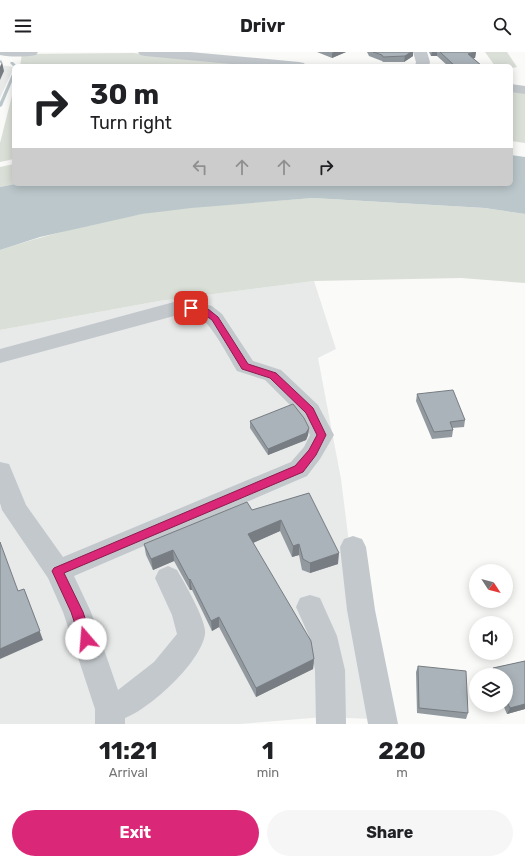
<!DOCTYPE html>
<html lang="en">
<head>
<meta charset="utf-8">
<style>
  :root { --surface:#fff; --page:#f6f6f6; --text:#202124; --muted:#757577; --accent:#db2777 }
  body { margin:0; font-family:Rubik,sans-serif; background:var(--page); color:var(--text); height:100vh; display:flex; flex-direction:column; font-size:15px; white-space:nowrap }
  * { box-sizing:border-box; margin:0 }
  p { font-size:13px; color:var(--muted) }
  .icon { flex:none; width:22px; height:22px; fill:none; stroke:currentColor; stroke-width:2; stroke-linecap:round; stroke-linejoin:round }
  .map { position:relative; height:672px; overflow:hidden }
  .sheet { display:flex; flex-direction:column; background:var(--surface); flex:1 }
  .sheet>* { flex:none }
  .hud { position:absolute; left:12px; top:12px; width:501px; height:122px; border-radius:6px; box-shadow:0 2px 10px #0003; background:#fff; color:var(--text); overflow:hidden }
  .needle { width:26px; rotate:126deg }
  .fabs { position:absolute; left:469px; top:512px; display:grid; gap:8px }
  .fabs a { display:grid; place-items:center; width:44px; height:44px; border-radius:50%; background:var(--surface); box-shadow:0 2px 10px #0003; font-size:20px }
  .pin { position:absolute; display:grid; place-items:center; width:34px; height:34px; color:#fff; margin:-17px; border-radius:8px; box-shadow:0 2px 6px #0006 }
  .me { position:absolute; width:44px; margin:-22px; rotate:342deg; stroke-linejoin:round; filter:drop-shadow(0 0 3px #0008) }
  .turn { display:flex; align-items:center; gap:14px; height:84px; padding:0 12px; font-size:18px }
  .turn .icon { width:52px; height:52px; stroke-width:2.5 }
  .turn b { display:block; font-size:28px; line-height:34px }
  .lanes { display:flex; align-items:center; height:38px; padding:0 12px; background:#0003; justify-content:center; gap:20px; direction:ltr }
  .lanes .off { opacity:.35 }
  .eta { display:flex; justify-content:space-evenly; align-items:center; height:68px; text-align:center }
  .eta b { font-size:24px; font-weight:700; line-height:28px }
  .cta { display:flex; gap:8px; margin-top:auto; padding:8px 12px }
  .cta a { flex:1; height:46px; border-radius:24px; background:var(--accent); color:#fff; font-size:16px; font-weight:700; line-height:46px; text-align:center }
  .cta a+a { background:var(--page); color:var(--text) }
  header { display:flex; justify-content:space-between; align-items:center; height:52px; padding:0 12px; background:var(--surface); font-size:18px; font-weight:700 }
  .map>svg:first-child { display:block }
  .built { fill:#e8e9e9 }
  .green { fill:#dadfd7 }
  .water { fill:#bbc7cb }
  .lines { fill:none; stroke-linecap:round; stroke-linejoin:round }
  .stream { fill:#bbc7cb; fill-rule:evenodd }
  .minor { fill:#c3c8cc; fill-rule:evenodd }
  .wall { fill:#929a9f }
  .shaded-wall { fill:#777d82 }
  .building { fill:#aab3b9; stroke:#777d82 }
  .route { fill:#db2777; stroke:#8e194d }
</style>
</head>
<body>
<header><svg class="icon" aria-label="menu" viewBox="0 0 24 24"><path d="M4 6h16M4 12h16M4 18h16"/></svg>Drivr<svg class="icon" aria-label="search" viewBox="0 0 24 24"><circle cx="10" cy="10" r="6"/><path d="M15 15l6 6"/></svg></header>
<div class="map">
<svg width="525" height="672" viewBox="0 0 525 672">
  <rect width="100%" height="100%" fill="#fafaf8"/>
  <!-- built -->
  <g class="built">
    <path d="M0,13L14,15L0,46Z"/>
    <path d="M314,229L336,297L318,306L341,427L371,667L324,665L240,672H0V278L159,249Z"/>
  </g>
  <!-- green -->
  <g class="green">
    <path d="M485,0H507L517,15L511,16V14H495Z"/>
    <path d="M133,1L266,14H20L22,2Z"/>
    <path d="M14,36V107L0,110V91Z"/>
    <path d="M511,39L525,40V91L511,89Z"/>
    <path d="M14,112L15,132L0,135V115Z"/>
    <path d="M313,146L485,156L525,162V231L461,226L314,229L159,249L0,278V198C46,183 93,171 141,162C198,152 256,151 313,146Z"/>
  </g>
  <!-- water -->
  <path class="water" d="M511,103L525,105V162L485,156L313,146L191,156L142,162L40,185L0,198V135L15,132H511Z"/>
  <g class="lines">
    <!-- stream -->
    <g class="stream">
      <path d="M0,8L2,9V11H0Z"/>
      <path d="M11,10H13L17,14L14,15L10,11Z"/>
      <path d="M13,20H14V25L2,54L0,55V50Z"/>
    </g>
    <!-- minor -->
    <g class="minor">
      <path d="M0,0H38L36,3C25,5 11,5 0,3Z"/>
      <path d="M138,0H190L299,10L304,11L306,14H253L145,4L140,3Z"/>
      <path d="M413,0H427L430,10L429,14H415L416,10Z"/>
      <path d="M511,32L525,34V42L511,40Z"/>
      <path d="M191,249L212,254L222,262L253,309L281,318L318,353L334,383L320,407L307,424L74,524L91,560L118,638L154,610L177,582L172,563L155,526L159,518L168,514L177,518C184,530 207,569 205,582C201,610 151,656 125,666V672H95V657L63,560L48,526L2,458L0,451V410L9,412L26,453L63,505L291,410L304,395L310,383L301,364L265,328L237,319C229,306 212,272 199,265C192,261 182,263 174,264L0,311V297L174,250Z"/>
      <path d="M353,484L362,487L366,495L375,558L398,672H368L347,558L340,495L344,487Z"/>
      <path d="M310,543L320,546L337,584L345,618L346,672H316L315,618L309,584L296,555L300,546Z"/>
    </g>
  </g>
  <!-- wall -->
  <g class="wall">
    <path d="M317,0H346L332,6Z"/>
    <path d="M367,0H413V4L404,10H383L382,9L369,4Z"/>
    <path d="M429,0H476L475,6H473L482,14H448L437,4H431Z"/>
    <path d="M417,342L465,368L464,375L452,376L453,378L452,385L432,387L416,349Z"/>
    <path d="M250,369L309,376L308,383L306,388L268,403L250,376Z"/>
    <path d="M309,441L338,512L310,521L302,518L299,503L292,505L280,479L253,491L314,607L313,617L256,645L219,575L212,579L192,538H190L174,509L153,518L146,503L144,492L252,458Z"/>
    <path d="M525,609V657L507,662L503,653H506V623H490V622L493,616Z"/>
    <path d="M418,614L468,661L466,667L417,661L416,620Z"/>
  </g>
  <!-- shaded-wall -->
  <g class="shaded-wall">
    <path d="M334,0H346L332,6V1Z"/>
    <path d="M411,0H413V4L404,10L405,4Z"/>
    <path d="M432,0H437V4H431Z"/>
    <path d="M476,0L475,6L467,8L468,2Z"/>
    <path d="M2,10L4,19L0,28V15Z"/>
    <path d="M309,376L308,383L306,388L268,403V397Z"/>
    <path d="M281,468L280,479L248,493V482Z"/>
    <path d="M299,492V503L292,505L293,494Z"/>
    <path d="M173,498L174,509L153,518L151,507Z"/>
    <path d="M339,501L338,512L310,521V511Z"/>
    <path d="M190,527L192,538H190L189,528Z"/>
    <path d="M24,537L43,588L0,607V597Z"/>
    <path d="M219,565V575L212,579L211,569Z"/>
    <path d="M314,607L313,617L256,645V636Z"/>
    <path d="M525,652V657L507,662L510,656Z"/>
  </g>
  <!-- building -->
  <g class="building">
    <path d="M373,0H411L405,4L383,5L382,3Z"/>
    <path d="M440,0H476L468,2L482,14H455Z"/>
    <path d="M453,338L465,368L450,370L453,378L434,380L417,342Z"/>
    <path d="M293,352L304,366L309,376L306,381L268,397L250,369Z"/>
    <path d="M309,441L339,501L310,511L303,507L299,492L293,494L281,468L248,482L311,589L314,607L256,636L219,565L211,569L190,527L189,528L173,498L151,507L144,492L247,450L252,458Z"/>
    <path d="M0,490L18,539L24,537L40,579L0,597Z"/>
    <path d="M525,609V652L510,656L506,648V623H495L493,616Z"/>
    <path d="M418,614L466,619L468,661L419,656Z"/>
  </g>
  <!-- route -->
  <path class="route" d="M191,253L208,257L218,265L248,312L276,321L313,356L326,383L316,403L303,420L64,521L83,560L92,587L90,591L86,593L82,591L80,587L71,560L52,519L54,516L295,414L309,398L317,383L306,361L270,326L242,317L212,268L202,261L188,258L187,256Z"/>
</svg>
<div class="fabs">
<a><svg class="needle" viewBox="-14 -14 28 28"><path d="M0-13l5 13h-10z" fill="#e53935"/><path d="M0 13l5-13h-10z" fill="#757577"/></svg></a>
<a><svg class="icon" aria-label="sound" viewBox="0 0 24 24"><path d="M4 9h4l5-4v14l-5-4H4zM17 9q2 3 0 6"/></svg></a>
<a><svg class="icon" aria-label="layers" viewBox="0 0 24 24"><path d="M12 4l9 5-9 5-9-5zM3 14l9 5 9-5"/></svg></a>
</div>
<div class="pin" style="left:191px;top:256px;background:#d93025"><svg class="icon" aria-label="arrive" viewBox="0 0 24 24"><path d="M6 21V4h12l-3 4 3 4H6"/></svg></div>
<svg class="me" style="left:86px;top:587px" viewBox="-20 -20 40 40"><circle r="19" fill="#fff"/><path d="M0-13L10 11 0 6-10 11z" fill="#db2777"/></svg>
<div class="hud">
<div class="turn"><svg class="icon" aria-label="right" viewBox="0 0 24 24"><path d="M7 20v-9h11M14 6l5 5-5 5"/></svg><div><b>30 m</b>Turn right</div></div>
<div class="lanes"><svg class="icon off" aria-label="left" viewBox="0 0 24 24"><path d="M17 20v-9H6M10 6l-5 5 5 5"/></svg><svg class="icon off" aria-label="ahead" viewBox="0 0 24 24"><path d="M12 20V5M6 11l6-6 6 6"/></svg><svg class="icon off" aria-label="ahead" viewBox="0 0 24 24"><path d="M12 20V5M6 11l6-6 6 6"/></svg><svg class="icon" aria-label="right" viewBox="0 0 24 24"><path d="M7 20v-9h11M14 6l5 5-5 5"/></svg></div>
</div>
</div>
<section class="sheet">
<div class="eta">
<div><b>11:21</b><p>Arrival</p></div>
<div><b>1</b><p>min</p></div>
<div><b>220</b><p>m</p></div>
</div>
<div class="cta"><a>Exit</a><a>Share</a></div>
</section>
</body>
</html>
